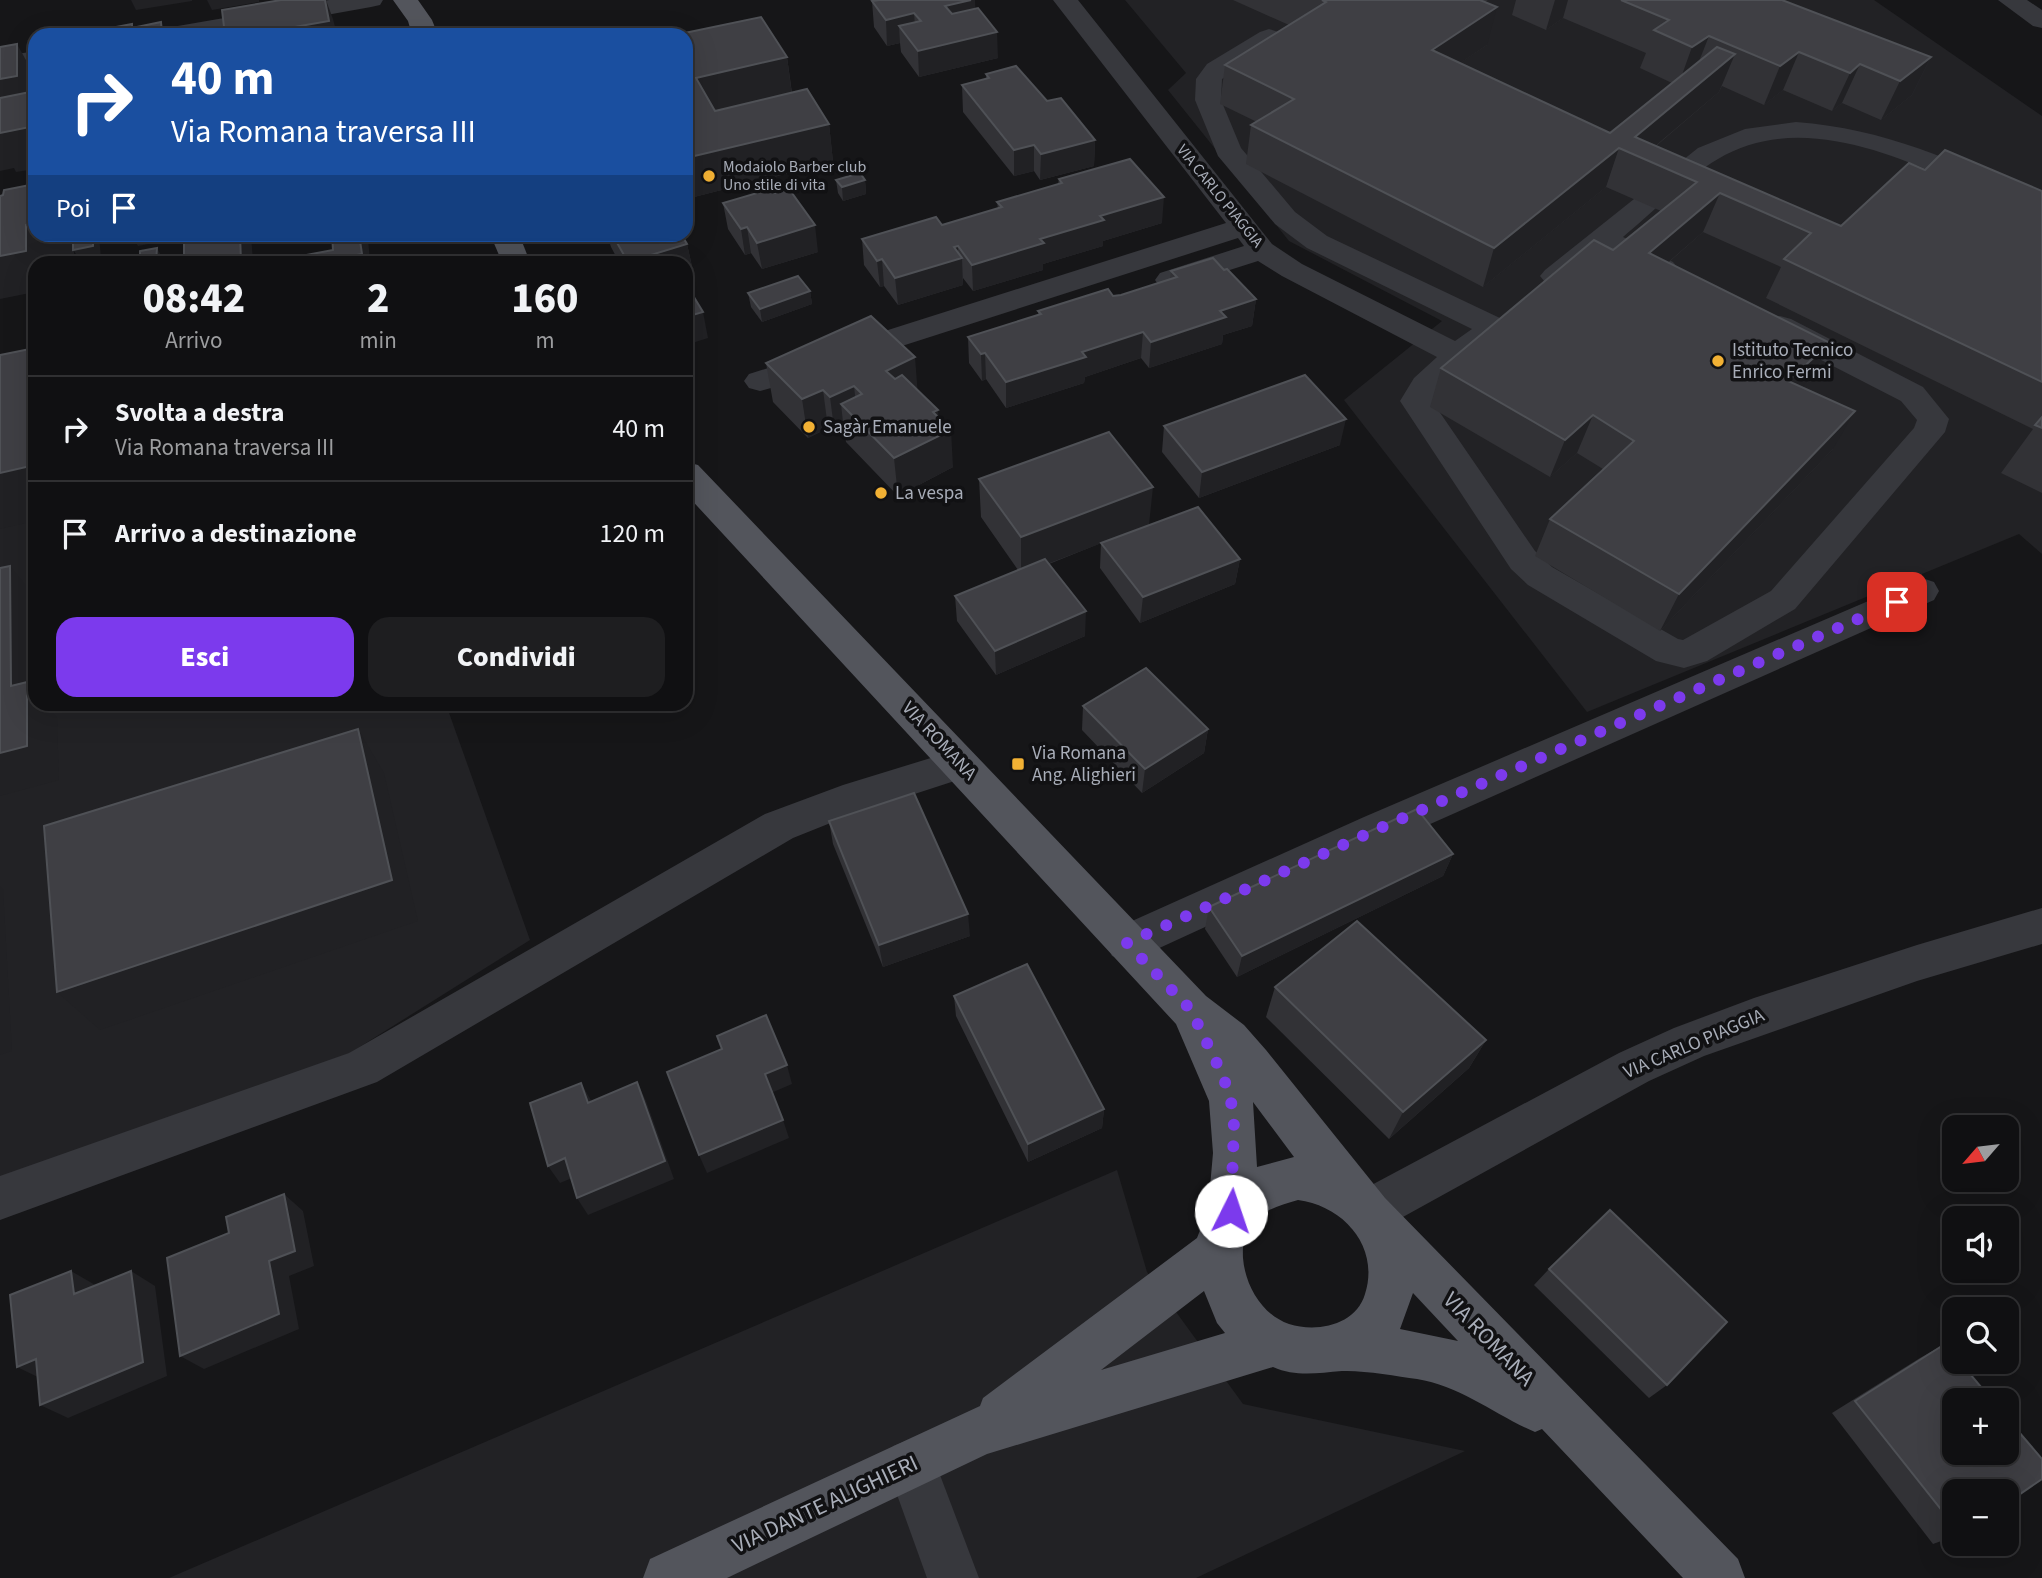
<!DOCTYPE html>
<html lang="it">
<head>
<meta charset="utf-8">
<style>
  :root { --surface:#101012; --page:#1e1e20; --text:#f1f3f6; --muted:#9c9d9f; --line:#303032; --accent:#7c3aed }
  body { margin:0; font-family:"Source Sans 3",sans-serif; background:var(--page); color:var(--text); height:100vh; display:flex; flex-direction:column; font-size:26px; white-space:nowrap }
  * { box-sizing:border-box; margin:0 }
  p { font-size:23px; color:var(--muted) }
  .icon { flex:none; width:38px; height:38px; fill:none; stroke:currentColor; stroke-width:2; stroke-linecap:round; stroke-linejoin:round }
  .map { position:relative; flex:1; overflow:hidden }
  .drawer { position:absolute; left:28px; top:256px; width:665px; height:455px; display:flex; flex-direction:column; background:var(--surface); border-radius:21px; box-shadow:0 7px 28px #0002,0 0 0 2px var(--line) }
  .drawer>* { flex:none }
  .guide { position:absolute; left:28px; top:28px; width:665px; height:214px; border-radius:21px; box-shadow:0 7px 28px #0002,0 0 0 2px var(--line); background:#1a4fa0; color:#fff; overflow:hidden }
  .needle { width:46px; rotate:242deg }
  .controls { position:absolute; left:1942px; top:1115px; display:grid; gap:14px }
  .controls a { display:grid; place-items:center; width:77px; height:77px; border-radius:14px; background:var(--surface); box-shadow:0 7px 28px #0002,0 0 0 2px var(--line); font-size:35px }
  .pin { position:absolute; display:grid; place-items:center; width:60px; height:60px; color:#fff; margin:-30px; border-radius:14px; box-shadow:0 4px 10px #0006 }
  .me { position:absolute; width:77px; margin:-38px; rotate:4deg; stroke-linejoin:round; filter:drop-shadow(0 0 5px #0008) }
  .turn { display:flex; align-items:center; gap:24px; height:147px; padding:0 28px; font-size:32px }
  .turn .icon { width:91px; height:91px; stroke-width:2.5 }
  .turn b { display:block; font-size:49px; line-height:60px }
  .then { display:flex; align-items:center; height:66px; padding:0 28px; background:#0003; gap:14px; font-size:26px }
  .eta { display:flex; justify-content:space-evenly; align-items:center; height:119px; text-align:center }
  .eta b { font-size:42px; font-weight:800; line-height:49px }
  .cta { display:flex; gap:14px; margin-top:auto; padding:14px 28px }
  .cta a { flex:1; height:80px; border-radius:21px; background:var(--accent); color:#fff; font-size:28px; font-weight:800; line-height:80px; text-align:center }
  .cta a+a { background:var(--page); color:var(--text) }
  ul { padding:0; list-style:none }
  li { display:flex; align-items:center; gap:21px; height:105px; padding:0 28px; border-top:2px solid var(--line) }
  li div { flex:1 }
  li b { display:block; font-size:26px }
  li em { font-style:normal }
  .map>svg:first-child { display:block }
  .built { fill:#222225 }
  .lines { fill:none; stroke-linecap:round; stroke-linejoin:round }
  .minor { fill:#37383d; fill-rule:evenodd }
  .major { fill:#53555c; fill-rule:evenodd }
  .wall { fill:#323236 }
  .shaded-wall { fill:#212124 }
  .building { fill:#3f3f44; stroke:#4f5156; stroke-width:2 }
  .route { stroke:#7c3aed; stroke-width:12; stroke-dasharray:0 21.6 }
  .poi-dot { fill:#f2b134; stroke:#111113; stroke-width:2.5 }
  .labels { text-anchor:middle; dominant-baseline:central; stroke-width:7; stroke-linejoin:round; paint-order:stroke }
  .far-poi-label { font-size:16px; fill:#a8adb8; stroke:#111113; text-anchor:start }
  .far-street-label { font-size:16px; fill:#a8adb8; stroke:#111113 }
  .poi-label { font-size:19px; fill:#a8adb8; stroke:#111113; text-anchor:start }
  .street-label { font-size:19px; fill:#a8adb8; stroke:#111113 }
  .near-street-label { font-size:23px; fill:#a8adb8; stroke:#111113 }
</style>
</head>
<body>
<div class="map">
<svg width="2042" height="1578" viewBox="0 0 2042 1578">
  <rect width="100%" height="100%" fill="#161618"/>
  <!-- built -->
  <g class="built">
    <path d="M1125,0H1874L2042,116V554L2019,534L1587,712L1344,400L1442,321L1289,241L1168,90L1186,73Z"/>
    <path d="M35,356V704H469L448,710L530,940L350,1053L0,1184V363Z"/>
    <path d="M1117,1170L1147,1272L1243,1404L1465,1451L1196,1578H169Z"/>
  </g>
  <g class="lines">
    <!-- minor -->
    <g class="minor">
      <path d="M329,0H383L380,5L371,7L215,35H159L163,30L172,27Z"/>
      <path d="M1053,0H1078L1272,244L1302,264L1455,341L1472,329L1307,248L1275,224L1218,156L1195,100L1196,79L1207,64L1260,32L1269,29L1278,32L1282,37L1278,42L1222,79L1221,100L1241,148L1295,212L1327,236L1502,319L1506,326L1502,333L1492,335L1489,344L1437,391L1432,401L1535,551L1552,567L1678,639L1683,640L1771,591L1914,428L1917,420L1901,401L1769,333L1765,326L1769,319L1780,316L1791,319L1923,387L1949,419L1945,432L1795,609L1707,661L1684,668L1656,661L1528,585L1511,569L1400,401L1414,378L1437,357L1282,276L1258,261L1170,289L1160,287L1155,280L1160,273L1244,246L1238,238L771,388L760,391L749,388L744,381L749,374L1226,223Z"/>
      <path d="M1998,0H2027L2042,10V28L2033,26Z"/>
      <path d="M35,51V67L0,73V57Z"/>
      <path d="M1796,122C1888,129 1960,163 2042,201V220C2008,212 1976,191 1944,177C1876,147 1789,116 1718,159C1687,177 1652,213 1623,237L1673,262L1678,268L1673,274C1650,280 1626,261 1605,250C1588,265 1569,289 1545,282L1540,276L1545,270L1698,148L1745,129Z"/>
      <path d="M1922,578L1934,582L1939,591L1934,600L1392,841L1142,956L1127,961L1112,956L1106,943L1112,930L1364,817Z"/>
      <path d="M960,749L973,753L979,764L973,775L853,814L793,838L377,1082L0,1220V1176L349,1053L765,814L843,785Z"/>
      <path d="M2042,908V944L1917,981L1704,1056L1649,1081L1383,1228L1367,1235L1351,1228L1344,1212L1351,1196L1619,1053L1674,1028L1754,998L1917,945Z"/>
      <path d="M911,1439L929,1446L979,1578H927L886,1464L893,1446Z"/>
    </g>
    <!-- major -->
    <g class="major">
      <path d="M393,0H418L432,20L438,35H412L408,21Z"/>
      <path d="M490,234H519L530,262H502Z"/>
      <path d="M686,462L698,465L1206,996L1244,1025L1266,1050L1385,1198L1738,1559L1745,1578H1683L1542,1429L1535,1432C1495,1415 1461,1386 1417,1379C1396,1376 1363,1370 1342,1371C1317,1373 1296,1377 1273,1367L987,1454L727,1578H643L650,1559L980,1406L983,1398L1197,1238L1208,1210L1213,1153L1209,1101L1176,1024L686,494ZM1253,1102L1294,1157L1257,1167ZM1298,1200C1344,1206 1380,1247 1365,1294C1356,1325 1317,1333 1289,1324C1262,1315 1245,1285 1243,1258C1241,1219 1265,1209 1298,1200ZM1204,1291L1217,1323L1225,1333L1101,1370ZM1413,1293L1458,1341L1400,1329Z"/>
    </g>
  </g>
  <!-- wall -->
  <g class="wall">
    <path d="M1233,0H1488L1485,2L1487,45L1460,63L1610,133L1672,83L1640,68L1646,53L1563,18L1546,30L1512,15L1516,0H1515H1782L1931,57L1912,95L1881,120L1842,103L1832,111L1783,90L1764,105L1722,86L1719,92L1656,146L1841,226L1925,170L2042,191V493L2001,473L2033,429L1766,298L1781,267L1703,232L1668,263L1809,381L1802,387L1833,449L1660,631L1535,556L1550,519L1603,469L1577,453L1550,477L1430,407L1441,368L1613,250L1661,211L1606,187L1483,287L1246,164L1251,125L1257,122L1220,104L1225,65L1289,25Z"/>
    <path d="M872,1L975,9L998,58L919,77L901,52L900,43L887,46L874,27Z"/>
    <path d="M686,35L787,57L792,93L829,124L833,162L694,197L686,182Z"/>
    <path d="M986,74L1047,101L1095,140L1094,166L1040,180L1034,171L1014,176L963,112L962,85L986,79Z"/>
    <path d="M1059,179L1162,223L1103,241V246L1043,264V270L973,291L963,278V285L898,305L884,286L880,287L864,265L862,239L942,225L998,209L997,202L1058,184Z"/>
    <path d="M836,180H865L866,194L843,201L838,193Z"/>
    <path d="M723,203L818,252L762,269L751,253L745,255L728,229Z"/>
    <path d="M607,234H681L687,244L693,271L686,273V262H619L611,247Z"/>
    <path d="M1224,270L1256,299L1252,326L1223,335L1222,344L1149,368L1141,358L1085,377L1084,383L1006,408L986,379L982,381L969,363L968,337L1038,315V311L1121,295L1170,279L1171,271Z"/>
    <path d="M810,291L812,304L762,322L751,307L748,293Z"/>
    <path d="M766,363L917,390L939,418L953,467L898,496L846,442L844,431L835,436L828,428L808,438L773,402Z"/>
    <path d="M1164,426L1340,445L1199,498L1162,452Z"/>
    <path d="M979,479L1149,525L1240,559L1235,584L1140,623L1100,568L1101,543L1049,564L1085,636L996,675L957,621L955,596L1018,570L981,517Z"/>
    <path d="M1083,706L1208,729L1204,753L1142,793L1082,730Z"/>
    <path d="M829,821L970,936L883,967L833,844Z"/>
    <path d="M1453,854L1443,876L1237,977L1205,929L1209,907Z"/>
    <path d="M1275,987L1486,1040L1469,1068L1389,1139L1266,1017Z"/>
    <path d="M954,996L1104,1109L1102,1128L1028,1162L956,1016Z"/>
    <path d="M1549,1269L1667,1385L1649,1398L1534,1285Z"/>
    <path d="M1945,1344L1955,1491V1536L1933,1544L1832,1413L1920,1358Z"/>
  </g>
  <!-- shaded-wall -->
  <g class="shaded-wall">
    <path d="M131,0H192V1L136,10Z"/>
    <path d="M207,0H259V2L212,10Z"/>
    <path d="M325,0H326L333,19L337,35H249Z"/>
    <path d="M971,0H975L976,25L946,32L945,6Z"/>
    <path d="M1555,0H1568L1563,18L1546,30Z"/>
    <path d="M1497,7L1487,45L1423,88L1432,50Z"/>
    <path d="M914,13L916,39L899,26L900,43L887,46L886,20Z"/>
    <path d="M161,22L167,35H162Z"/>
    <path d="M997,32L998,58L919,77L918,51Z"/>
    <path d="M1709,36L1694,74L1678,86L1692,47Z"/>
    <path d="M17,44L32,71L31,102L0,108V79Z"/>
    <path d="M1799,52L1783,90L1764,105L1780,66Z"/>
    <path d="M1735,54L1719,92L1641,158L1635,137Z"/>
    <path d="M787,57L792,95L703,116L696,78Z"/>
    <path d="M1931,57L1912,95L1881,120L1900,81Z"/>
    <path d="M1860,64L1842,103L1832,111L1850,73Z"/>
    <path d="M829,124L833,162L694,197L686,158Z"/>
    <path d="M35,126V169L16,172L14,168L0,171V133Z"/>
    <path d="M1095,140L1094,166L1040,180L1041,154Z"/>
    <path d="M1034,145V171L1014,176V150Z"/>
    <path d="M1619,148L1606,187L1483,287L1494,248Z"/>
    <path d="M865,180L866,194L843,201L842,187Z"/>
    <path d="M1720,193L1703,232L1634,292L1649,253Z"/>
    <path d="M1164,197L1162,223L1103,241V246L1043,264V270L973,291L972,265L1100,216Z"/>
    <path d="M35,223V234H73L74,250L82,247L75,234H99L101,259L81,262L74,251V258L54,262H35V292L0,299V256L26,225Z"/>
    <path d="M815,225L818,252L762,269L757,243Z"/>
    <path d="M747,227L751,253L745,255L741,229Z"/>
    <path d="M131,234H197V235L138,246Z"/>
    <path d="M240,234H251L253,262H241Z"/>
    <path d="M359,234H366L368,238L370,262H317Z"/>
    <path d="M687,244L693,271L686,273V262H628Z"/>
    <path d="M958,246V259L962,258L963,285L898,305L895,278Z"/>
    <path d="M157,248L164,261V262H156Z"/>
    <path d="M882,259L884,286L880,287L877,261Z"/>
    <path d="M810,291L812,304L762,322L760,309Z"/>
    <path d="M1256,299L1252,326L1223,335L1222,344L1149,368L1151,342L1220,311Z"/>
    <path d="M703,312L708,338L686,345V317Z"/>
    <path d="M1143,332L1141,358L1085,377L1084,383L1006,408V382L1082,352Z"/>
    <path d="M1830,343L1809,381L1768,419L1788,381Z"/>
    <path d="M985,353L986,379L982,381L981,354Z"/>
    <path d="M915,357L918,396L890,409L886,371Z"/>
    <path d="M854,386L858,422L841,404L844,431L835,436L830,397Z"/>
    <path d="M823,390L828,428L808,438L802,399Z"/>
    <path d="M938,410L940,435L951,430L953,467L898,496L894,458L933,412Z"/>
    <path d="M1855,411L1833,449L1660,631L1679,594Z"/>
    <path d="M1593,415L1577,453L1550,477L1565,440Z"/>
    <path d="M1346,419L1340,445L1199,498L1202,472Z"/>
    <path d="M35,465V521L0,529V473Z"/>
    <path d="M1153,487L1149,525L1021,574V537Z"/>
    <path d="M1240,559L1235,584L1140,623L1143,597Z"/>
    <path d="M10,566L35,597V704H45L57,718L59,780L0,796V753L11,686Z"/>
    <path d="M1086,611L1085,636L996,675L995,651Z"/>
    <path d="M358,729L384,773L418,921L100,1030L57,992Z"/>
    <path d="M1208,729L1204,753L1142,793L1145,769Z"/>
    <path d="M1453,854L1443,876L1237,977L1242,956Z"/>
    <path d="M0,886L3,889L12,1051L0,1055Z"/>
    <path d="M968,914L970,936L883,967L879,945Z"/>
    <path d="M1486,1040L1469,1068L1389,1139L1403,1112Z"/>
    <path d="M787,1065L792,1084L771,1093L765,1074Z"/>
    <path d="M637,1082L646,1101L674,1179L588,1215L577,1198Z"/>
    <path d="M581,1083L592,1102L588,1103Z"/>
    <path d="M1104,1109L1102,1128L1028,1162V1144Z"/>
    <path d="M783,1120L789,1138L707,1173L699,1155Z"/>
    <path d="M565,1158L577,1176L560,1183L548,1166Z"/>
    <path d="M284,1194L303,1211L314,1266L289,1276L299,1329L204,1369L180,1356L269,1261Z"/>
    <path d="M71,1271L97,1286L74,1294Z"/>
    <path d="M131,1271L155,1286L167,1376L68,1418L40,1405Z"/>
    <path d="M36,1359L44,1380L17,1367Z"/>
  </g>
  <!-- building -->
  <g class="building">
    <path d="M281,0H325L329,21L249,35H225L222,10Z"/>
    <path d="M879,0H971L945,6L952,14L978,8L997,32L918,51L899,26L921,21L914,13L886,20L872,1Z"/>
    <path d="M1322,0H1480L1497,7L1432,50L1610,133L1717,47L1735,54L1635,137L1841,226L1909,163L1925,170L1945,150L2042,191V382L1784,259L1811,233L1720,193L1649,253L1830,343L1788,381L1855,411L1679,594L1550,519L1634,441L1593,415L1565,440L1441,368L1594,240L1613,250L1697,182L1619,148L1494,248L1251,125L1294,99L1225,65L1326,2Z"/>
    <path d="M1621,0H1782L1931,57L1900,81L1860,64L1850,73L1799,52L1780,66L1709,36L1692,47L1654,30L1669,20Z"/>
    <path d="M761,17L787,57L696,78L715,111L807,89L829,124L686,158V35H675Z"/>
    <path d="M161,22L162,35H74L132,24V28Z"/>
    <path d="M17,44V76L0,79V47Z"/>
    <path d="M1016,66L1047,101L1061,98L1095,140L1041,154L1034,145L1014,150L962,85L989,78L986,74Z"/>
    <path d="M35,91V126L0,133V98Z"/>
    <path d="M1130,159L1164,197L1100,216L1104,220L1040,239L1044,243L972,265L958,246L954,247L962,258L895,278L882,259L877,261L862,239L936,217L942,225L1002,207L997,202L1062,183L1059,179Z"/>
    <path d="M860,173L865,180L842,187L836,180Z"/>
    <path d="M35,184V223L26,225V251L0,256V196L3,195L4,190Z"/>
    <path d="M771,189L774,193L789,189L815,225L757,243L747,227L741,229L723,203Z"/>
    <path d="M84,234H93V246L73,250V237Z"/>
    <path d="M184,234H240L241,262H184Z"/>
    <path d="M332,234H359L362,254L317,262H269L333,250Z"/>
    <path d="M612,234H681L687,244L628,262Z"/>
    <path d="M157,248L156,262H140V251Z"/>
    <path d="M1213,258L1224,270L1227,269L1256,299L1220,311L1226,317L1151,342L1143,332L1082,352L1086,357L1006,382L985,353L981,354L968,337L1041,314L1038,311L1108,289L1113,296L1121,295L1177,277L1171,271Z"/>
    <path d="M798,276L810,291L760,309L748,293Z"/>
    <path d="M686,284L703,312L686,317Z"/>
    <path d="M871,316L915,357L886,371L895,379L902,375L938,410L933,412L951,430L894,458L841,404L862,394L854,386L830,397L823,390L802,399L766,363Z"/>
    <path d="M35,348V465L0,473V355Z"/>
    <path d="M1305,375L1346,419L1202,472L1164,426Z"/>
    <path d="M2042,417V428L2035,425Z"/>
    <path d="M1109,432L1153,487L1021,537L979,479Z"/>
    <path d="M1198,507L1240,559L1143,597L1101,543Z"/>
    <path d="M1045,559L1086,611L995,651L955,596Z"/>
    <path d="M10,566L11,686L27,682V746L0,753V568Z"/>
    <path d="M1146,668L1208,729L1145,769L1083,706Z"/>
    <path d="M358,729L392,880L57,992L44,826Z"/>
    <path d="M914,793L968,914L879,945L829,821Z"/>
    <path d="M1417,809L1453,854L1242,956L1209,907Z"/>
    <path d="M1357,921L1486,1040L1403,1112L1275,987Z"/>
    <path d="M1027,964L1104,1109L1028,1144L954,996Z"/>
    <path d="M766,1015L787,1065L765,1074L783,1120L699,1155L667,1072L722,1049L717,1036Z"/>
    <path d="M637,1082L665,1161L577,1198L565,1158L548,1166L530,1103L581,1083L588,1103Z"/>
    <path d="M284,1194L295,1251L269,1261L279,1314L180,1356L167,1258L229,1233L226,1217Z"/>
    <path d="M1610,1210L1727,1322L1667,1385L1549,1269Z"/>
    <path d="M71,1271L74,1294L131,1271L143,1362L40,1405L36,1359L17,1367L10,1295Z"/>
    <path d="M1945,1344L1955,1355V1362H1960L1992,1400H1955V1452H2007V1418L2042,1459V1479L2007,1503V1491H1955V1527L1855,1401Z"/>
  </g>
  <g class="lines">
    <!-- route -->
    <path class="route" d="M1231,1211L1234,1126L1231,1101L1223,1076L1191,1010L1127,943L1378,829L1897,602"/>
  </g>
  <!-- markers -->
  <g class="poi-dot">
    <circle cx="709" cy="176" r="7"/>
    <circle cx="1718" cy="361" r="7"/>
    <circle cx="809" cy="427" r="7"/>
    <circle cx="881" cy="493" r="7"/>
    <rect x="1011" y="757" width="14" height="14" rx="3.5"/>
  </g>
  <g class="labels">
    <!-- far-poi labels -->
    <g class="far-poi-label">
      <text x="723" y="167">Modaiolo Barber club<tspan x="723" dy="18">Uno stile di vita</tspan></text>
    </g>
    <!-- far-street labels -->
    <g class="far-street-label">
      <text transform="translate(1220 196) rotate(51)">VIA CARLO PIAGGIA</text>
    </g>
    <!-- poi labels -->
    <g class="poi-label">
      <text x="1732" y="350">Istituto Tecnico<tspan x="1732" dy="22">Enrico Fermi</tspan></text>
      <text x="823" y="427">Sagàr Emanuele</text>
      <text x="895" y="493">La vespa</text>
      <text x="1032" y="753">Via Romana<tspan x="1032" dy="22">Ang. Alighieri</tspan></text>
    </g>
    <!-- street labels -->
    <g class="street-label">
      <text transform="translate(939 741) rotate(47)">VIA ROMANA</text>
      <text transform="translate(1694 1044) rotate(-23)">VIA CARLO PIAGGIA</text>
    </g>
    <!-- near-street labels -->
    <g class="near-street-label">
      <text transform="translate(1489 1339) rotate(46)">VIA ROMANA</text>
      <text transform="translate(825 1504) rotate(-25)">VIA DANTE ALIGHIERI</text>
    </g>
  </g>
</svg>
<div class="controls">
<a><svg class="needle" viewBox="-14 -14 28 28"><path d="M0-13l5 13h-10z" fill="#e53935"/><path d="M0 13l5-13h-10z" fill="#9c9d9f"/></svg></a>
<a><svg class="icon" aria-label="sound" viewBox="0 0 24 24"><path d="M4 9h4l5-4v14l-5-4H4zM17 9q2 3 0 6"/></svg></a>
<a><svg class="icon" aria-label="search" viewBox="0 0 24 24"><circle cx="10" cy="10" r="6"/><path d="M15 15l6 6"/></svg></a>
<a>+</a>
<a>−</a>
</div>
<div class="pin" style="left:1897px;top:602px;background:#d93025"><svg class="icon" aria-label="arrive" viewBox="0 0 24 24"><path d="M6 21V4h12l-3 4 3 4H6"/></svg></div>
<svg class="me" style="left:1231px;top:1211px" viewBox="-20 -20 40 40"><circle r="19" fill="#fff"/><path d="M0-13L10 11 0 6-10 11z" fill="#7c3aed"/></svg>
<div class="guide">
<div class="turn"><svg class="icon" aria-label="right" viewBox="0 0 24 24"><path d="M7 20v-9h11M14 6l5 5-5 5"/></svg><div><b>40 m</b>Via Romana traversa III</div></div>
<div class="then">Poi<svg class="icon" aria-label="arrive" viewBox="0 0 24 24"><path d="M6 21V4h12l-3 4 3 4H6"/></svg></div>
</div>
<section class="drawer">
<div class="eta">
<div><b>08:42</b><p>Arrivo</p></div>
<div><b>2</b><p>min</p></div>
<div><b>160</b><p>m</p></div>
</div>
<ul>
<li><svg class="icon" aria-label="right" viewBox="0 0 24 24"><path d="M7 20v-9h11M14 6l5 5-5 5"/></svg><div><b>Svolta a destra</b><p>Via Romana traversa III</p></div><em>40 m</em></li>
<li><svg class="icon" aria-label="arrive" viewBox="0 0 24 24"><path d="M6 21V4h12l-3 4 3 4H6"/></svg><div><b>Arrivo a destinazione</b></div><em>120 m</em></li>
</ul>
<div class="cta"><a>Esci</a><a>Condividi</a></div>
</section>
</div>
</body>
</html>
